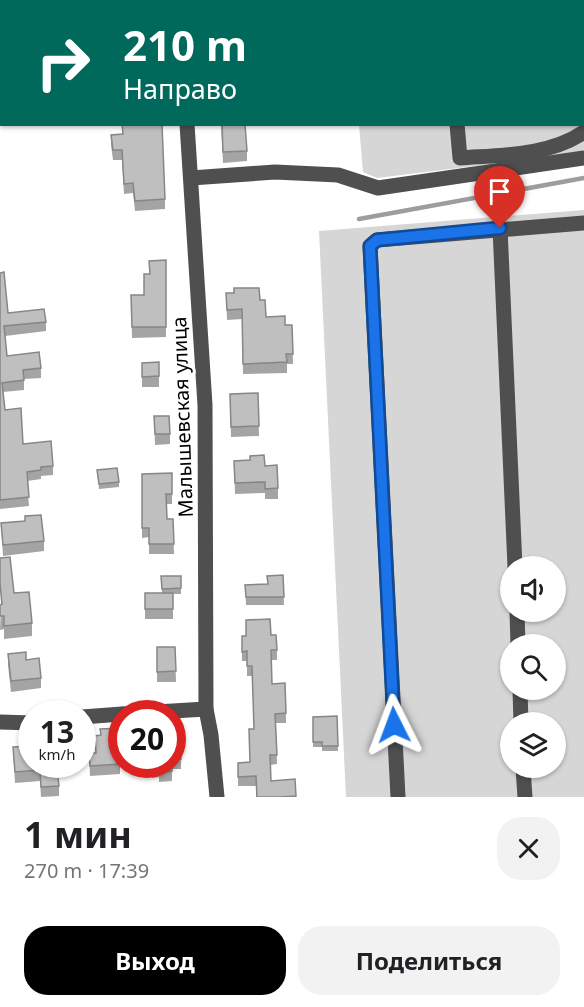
<!DOCTYPE html>
<html lang="ru">
<head>
<meta charset="utf-8">
<style>
  :root { --surface:#fff; --page:#f2f2f2; --text:#202124; --muted:#757577; --accent:#000 }
  body { margin:0; font-family:"Noto Sans",sans-serif; background:var(--page); color:var(--text); height:100vh; display:flex; flex-direction:column; font-size:22px; white-space:nowrap }
  * { box-sizing:border-box; margin:0 }
  p { font-size:20px; color:var(--muted) }
  .icon { flex:none; width:33px; height:33px; fill:none; stroke:currentColor; stroke-width:2; stroke-linecap:round; stroke-linejoin:round }
  .map { position:relative; height:797px; overflow:hidden }
  .drawer { display:flex; flex-direction:column; background:var(--surface); flex:1 }
  .drawer>* { flex:none }
  .guide { position:absolute; left:0px; top:0px; width:585px; height:126px; box-shadow:0 2px 4px #0004; background:#00695c; color:#fff; overflow:hidden }
  .buttons { position:absolute; left:500px; top:556px; display:grid; gap:12px }
  .buttons a { display:grid; place-items:center; width:66px; height:66px; border-radius:50%; background:var(--surface); box-shadow:0 2px 4px #0004; font-size:30px }
  .speed { position:absolute; left:18px; top:700px; display:flex; gap:12px; font-size:30px; font-weight:700; text-align:center }
  .speed>* { display:grid; place-content:center; width:78px; height:78px; border-radius:50%; background:var(--surface); box-shadow:0 2px 4px #0004; line-height:1 }
  .speed small { font-size:15px; font-weight:400 }
  .speed .limit { border:9px solid #d22; background:#fff; color:#111 }
  .pin { position:absolute; display:grid; place-items:center; width:51px; height:51px; color:#fff; margin:-62px -26px; border-radius:50% 50% 50% 0; rotate:-45deg; box-shadow:0 0 6px #0007 }
  .pin .icon { rotate:45deg }
  .me { position:absolute; width:66px; margin:-33px; rotate:357deg; stroke-linejoin:round; filter:drop-shadow(0 0 4px #0008) }
  .turn { display:flex; align-items:center; gap:21px; height:126px; padding:0 24px; font-size:27px }
  .turn .icon { width:78px; height:78px; stroke-width:2.5 }
  .turn b { display:block; font-size:42px; line-height:51px }
  .round { display:grid; place-items:center; flex:none; width:63px; height:63px; border-radius:24px; background:var(--page) }
  .overview { display:flex; align-items:center; justify-content:space-between; height:102px; padding:0 24px }
  h1 { font-size:36px; font-weight:700; line-height:45px }
  .button { display:flex; gap:12px; margin-top:auto; padding:12px 24px }
  .button a { flex:1; height:69px; border-radius:24px; background:var(--accent); color:#fff; font-size:24px; font-weight:700; line-height:69px; text-align:center }
  .button a+a { background:var(--page); color:var(--text) }
  .map>svg:first-child { display:block }
  .green { fill:#d6d6d6; fill-rule:evenodd }
  .lines { fill:none; stroke-linecap:round; stroke-linejoin:round }
  .stream { stroke:#9d9d9d; stroke-width:4.5 }
  .minor { stroke:#4f4f4f; stroke-width:15 }
  .wall { fill:#a4a4a4 }
  .building { fill:#bfbfbf; stroke:#868686; stroke-width:1.5 }
  .route-casing { stroke:#114b97; stroke-width:15 }
  .route { stroke:#1a73e8; stroke-width:10 }
  .labels { text-anchor:middle; dominant-baseline:central; stroke-width:6; stroke-linejoin:round; paint-order:stroke }
  .street-label { font-size:20px; fill:#000; stroke:#fff }
</style>
</head>
<body>
<div class="map">
<svg width="584" height="797" viewBox="0 0 584 797">
  <rect width="100%" height="100%" fill="#fff"/>
  <!-- green -->
  <g class="green">
    <path d="M349,0H584V150L574,154L377,178L363,172L359,125L584,124V2Z"/>
    <path d="M584,210V797H346L319,231ZM510,567H555V612H510ZM510,645H555V690H510ZM510,723H555V768H510Z"/>
  </g>
  <g class="lines">
    <!-- stream -->
    <path class="stream" d="M359,219L584,178"/>
    <!-- minor -->
    <g class="minor">
      <path d="M174,0L175,2"/>
      <path d="M445,0V2"/>
      <path d="M187,124L205,405L206,709L211,735L217,797"/>
      <path d="M457,124L460,158C501,155 549,156 584,132"/>
      <path d="M191,178L275,172L338,175L378,188L584,158"/>
      <path d="M500,228L515,567"/>
      <path d="M517,612L518,645"/>
      <path d="M520,690L521,723"/>
      <path d="M123,714L206,709"/>
      <path d="M82,717L122,714"/>
      <path d="M0,722L32,723"/>
      <path d="M523,768L525,797"/>
      <path d="M398,797L370,246L377,240L584,223"/>
    </g>
  </g>
  <!-- wall -->
  <g class="wall">
    <path d="M122,124L165,199V209L135,211L133,193L124,194L122,160H113L111,145V135L122,134Z"/>
    <path d="M221,124L247,151V161L223,163Z"/>
    <path d="M166,260V337L132,338L131,295H144L149,274Z"/>
    <path d="M0,273L8,313L46,322V331L5,336L7,356L41,368V378L24,379V390L3,392L5,410L23,444L53,466V475L41,476V479L27,481L29,506L0,509Z"/>
    <path d="M226,293L260,300L266,317L285,325H292L293,364H287V373L243,374L242,319L227,320Z"/>
    <path d="M159,362V387H142V363Z"/>
    <path d="M258,393L259,436L231,437L230,404Z"/>
    <path d="M154,416L170,434V444L155,445Z"/>
    <path d="M234,461L265,466L278,488V499H265V493L235,494Z"/>
    <path d="M97,470L119,482V487L99,489Z"/>
    <path d="M172,473V504H166L167,519H173L174,554H149V537L142,538V474Z"/>
    <path d="M25,516L44,541V551L3,556L1,523L25,521Z"/>
    <path d="M0,558L14,593L32,623V636L4,639V629L0,630L1,604Z"/>
    <path d="M283,575L284,605H246L245,585L267,584Z"/>
    <path d="M161,576H181V594H173V619H145V593H162Z"/>
    <path d="M271,635L277,650V660H272V684L286,713V723H276L277,764L270,765L271,781L295,779L296,797H256V786H238V763L250,762L254,729L252,676H247V661H242V646Z"/>
    <path d="M157,647H175L176,682H157Z"/>
    <path d="M8,654L26,660L41,678V688L11,692L8,665Z"/>
    <path d="M337,716L338,751H322V747H313V717Z"/>
    <path d="M122,728V765H147L120,767V774L90,776L89,753H96L95,736L100,735V729Z"/>
    <path d="M172,740L181,759V769H172V781L159,782V777L152,778L151,765H172Z"/>
    <path d="M13,747L45,770L59,786V796L41,797L40,781L15,783Z"/>
  </g>
  <!-- building -->
  <g class="building">
    <path d="M124,0H154V2H125Z"/>
    <path d="M122,124H162L165,199L135,201L133,183L124,184L122,150H113L111,135L123,134Z"/>
    <path d="M222,124H245L247,151L223,152Z"/>
    <path d="M166,260V327H132L131,295H144V274H150L149,261Z"/>
    <path d="M4,272L8,313L44,309L46,322L4,326L7,356L39,352L41,368L23,370L24,380L2,383L5,410L21,408L23,444L51,441L53,466L41,467V470L27,472L29,497L0,500V273Z"/>
    <path d="M234,288H259L260,300H265L266,317L285,316V325H292L293,354H286L287,362L243,364L242,309L227,310L226,293H234Z"/>
    <path d="M159,362V376L142,377V363Z"/>
    <path d="M258,393L259,426L231,427L230,394Z"/>
    <path d="M154,416H169L170,434H155Z"/>
    <path d="M264,455L265,466L277,465L278,488L265,489V482L235,483L234,461L250,460V456Z"/>
    <path d="M117,468L119,482L99,484L97,470Z"/>
    <path d="M172,473V494H166L167,519H173L174,544H149V528H142V474Z"/>
    <path d="M41,515L44,541L3,545L1,523L25,521V516Z"/>
    <path d="M10,557L14,593L29,592L32,623L4,626V616H0V605L2,604L0,583V558Z"/>
    <path d="M283,575L284,597H246L245,585L268,584L267,576Z"/>
    <path d="M161,576H181V588L162,589Z"/>
    <rect x="145" y="593" width="28" height="16"/>
    <path d="M270,619L271,635H276L277,650H271L272,684L285,683L286,713L275,714L277,755H270L271,781L295,779L296,796L281,797H257L256,776L238,777V763L250,762L249,729H254L252,666H247V651L242,652V636H246V620Z"/>
    <path d="M157,647H175L176,671L157,672Z"/>
    <path d="M26,652V660L39,658L41,678L11,681L8,654Z"/>
    <path d="M337,716L338,746H322V742H313V717Z"/>
    <path d="M122,728V757H120V764L90,766L89,753H96L95,736L101,735L100,729Z"/>
    <path d="M172,740H179L181,759H172Z"/>
    <path d="M32,746V765H45V770L57,769L59,786L41,787L40,770L15,772L13,747Z"/>
    <path d="M152,765H172V771L159,772V767L152,768Z"/>
  </g>
  <g class="lines">
    <defs>
      <path id="route" d="M394,725L370,246L377,240L500,228"/>
    </defs>
    <!-- route casing -->
    <use href="#route" class="route-casing"/>
    <!-- route -->
    <use href="#route" class="route"/>
  </g>
  <g class="labels">
    <!-- street labels -->
    <g class="street-label">
      <text transform="translate(182 417) rotate(-92)">Малышевская улица</text>
    </g>
  </g>
</svg>
<div class="buttons">
<a><svg class="icon" aria-label="sound" viewBox="0 0 24 24"><path d="M4 9h4l5-4v14l-5-4H4zM17 9q2 3 0 6"/></svg></a>
<a><svg class="icon" aria-label="search" viewBox="0 0 24 24"><circle cx="10" cy="10" r="6"/><path d="M15 15l6 6"/></svg></a>
<a><svg class="icon" aria-label="layers" viewBox="0 0 24 24"><path d="M12 4l9 5-9 5-9-5zM3 14l9 5 9-5"/></svg></a>
</div>
<div class="speed"><div>13<small>km/h</small></div><div class="limit">20</div></div>
<div class="pin" style="left:500px;top:228px;background:#d93025"><svg class="icon" aria-label="arrive" viewBox="0 0 24 24"><path d="M6 21V4h12l-3 4 3 4H6"/></svg></div>
<svg class="me" style="left:394px;top:725px" viewBox="-20 -20 40 40"><path d="M0-17L14 15 0 8-14 15z" fill="#1a73e8" stroke="#fff" stroke-width="4"/></svg>
<div class="guide">
<div class="turn"><svg class="icon" aria-label="right" viewBox="0 0 24 24"><path d="M7 20v-9h11M14 6l5 5-5 5"/></svg><div><b>210 m</b>Направо</div></div>
</div>
</div>
<section class="drawer">
<div class="overview"><div><h1>1 мин</h1><p>270 m · 17:39</p></div><a class="round"><svg class="icon" aria-label="close" viewBox="0 0 24 24"><path d="M6 6l12 12M18 6L6 18"/></svg></a></div>
<div class="button"><a>Выход</a><a>Поделиться</a></div>
</section>
</body>
</html>
